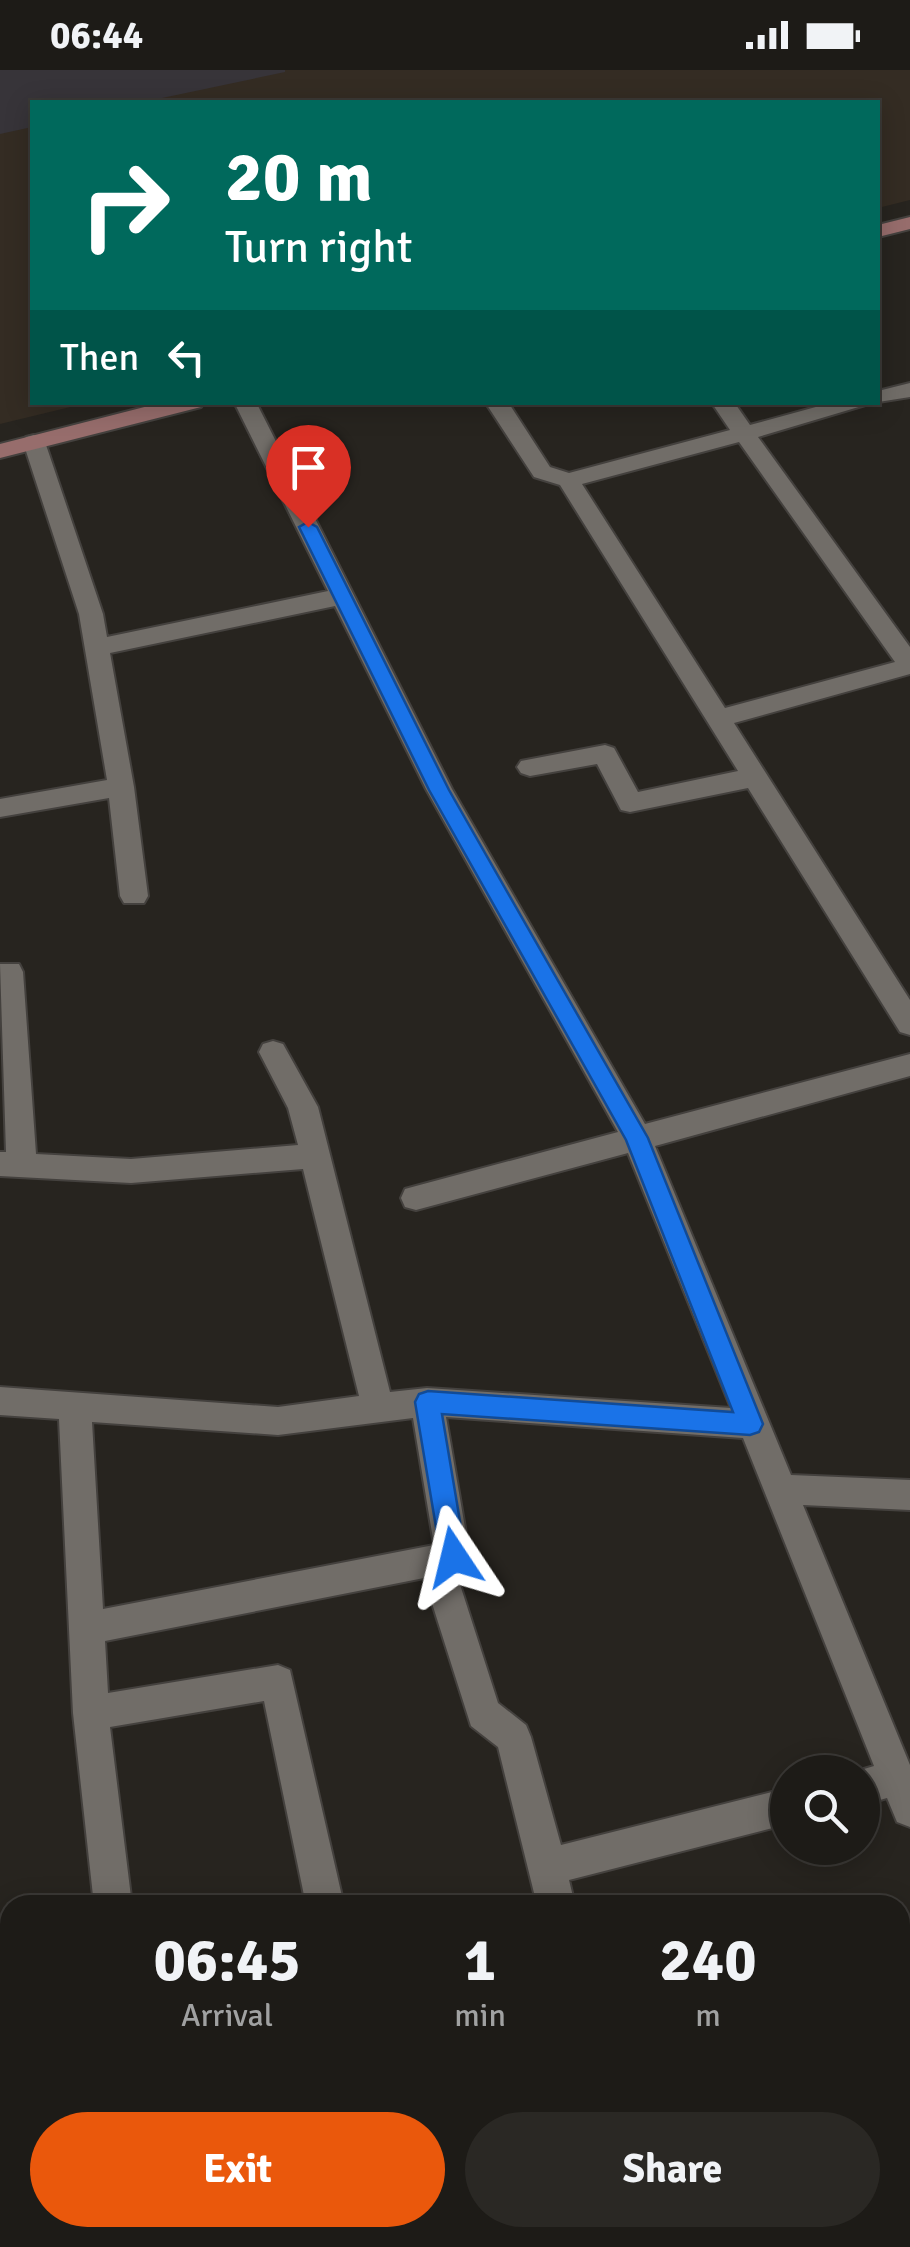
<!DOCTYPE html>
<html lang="en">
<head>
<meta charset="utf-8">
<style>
  :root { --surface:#1d1b17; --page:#2a2824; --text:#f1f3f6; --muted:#a0a1a1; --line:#3b3936; --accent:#ea580c }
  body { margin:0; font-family:Signika,sans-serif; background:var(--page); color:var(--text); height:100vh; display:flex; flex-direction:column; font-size:38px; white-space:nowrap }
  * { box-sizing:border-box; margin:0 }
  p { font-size:32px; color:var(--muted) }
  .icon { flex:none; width:55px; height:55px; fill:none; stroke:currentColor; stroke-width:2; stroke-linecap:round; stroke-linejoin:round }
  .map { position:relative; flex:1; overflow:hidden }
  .panel { position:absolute; left:0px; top:1825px; width:910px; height:352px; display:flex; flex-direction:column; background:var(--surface); border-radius:30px 30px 0 0; box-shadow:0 5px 25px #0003,0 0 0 2px var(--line) }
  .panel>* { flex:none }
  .guide { position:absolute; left:30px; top:30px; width:850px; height:305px; border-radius:0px; box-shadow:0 5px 25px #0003,0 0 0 2px var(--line); background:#00695c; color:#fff; overflow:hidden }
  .buttons { position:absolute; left:770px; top:1685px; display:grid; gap:20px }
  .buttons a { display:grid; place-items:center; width:110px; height:110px; border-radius:50%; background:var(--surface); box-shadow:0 5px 25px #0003,0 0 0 2px var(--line); font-size:50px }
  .pin { position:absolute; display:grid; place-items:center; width:85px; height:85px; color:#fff; margin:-102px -42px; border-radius:50% 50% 50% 0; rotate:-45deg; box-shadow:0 0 10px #0007 }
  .pin .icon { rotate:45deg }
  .me { position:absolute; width:110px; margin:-55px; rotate:350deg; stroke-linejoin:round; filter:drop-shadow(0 0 8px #0008) }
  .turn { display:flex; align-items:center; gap:35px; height:210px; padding:0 30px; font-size:45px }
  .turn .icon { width:130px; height:130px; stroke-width:2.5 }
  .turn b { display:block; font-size:70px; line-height:85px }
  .then { display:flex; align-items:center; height:95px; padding:0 30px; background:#0003; gap:20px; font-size:38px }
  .eta { display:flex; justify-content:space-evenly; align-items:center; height:170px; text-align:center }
  .eta b { font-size:60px; font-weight:700; line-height:70px }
  .action { display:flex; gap:20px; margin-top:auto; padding:20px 30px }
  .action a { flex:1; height:115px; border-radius:60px; background:var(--accent); color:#fff; font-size:40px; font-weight:700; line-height:115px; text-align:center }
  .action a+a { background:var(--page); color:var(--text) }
  .status { display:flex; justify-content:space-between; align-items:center; height:70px; padding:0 50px; background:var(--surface); direction:ltr }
  .status svg { height:28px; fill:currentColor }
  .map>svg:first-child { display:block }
  .built { fill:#342c23 }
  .building { fill:#373439 }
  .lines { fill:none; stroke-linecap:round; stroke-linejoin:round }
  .street-casing { stroke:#44413e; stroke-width:4 }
  .secondary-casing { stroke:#44413e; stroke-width:4 }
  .street { fill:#716d68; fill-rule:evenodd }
  .secondary { fill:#976d6c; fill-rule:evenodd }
  .route { fill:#1a73e8; stroke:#114b97; stroke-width:2.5 }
</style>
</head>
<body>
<div class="status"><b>06:44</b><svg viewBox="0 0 49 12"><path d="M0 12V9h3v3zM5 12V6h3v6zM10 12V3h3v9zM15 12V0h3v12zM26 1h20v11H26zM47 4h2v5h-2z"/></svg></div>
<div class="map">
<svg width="910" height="2177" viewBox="0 0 910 2177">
  <rect width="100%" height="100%" fill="#27241f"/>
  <!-- built -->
  <path class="built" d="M0,0H910V130L878,138V32H32V332L87,333L0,354Z"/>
  <!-- building -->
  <path class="building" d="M0,0H285V2L143,32H32V57L0,64Z"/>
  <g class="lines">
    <defs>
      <g id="street">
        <path d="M910,313V327L872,333L758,367L910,577V604L734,653L910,930V965L900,962L748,718L630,742L621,740L597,694L530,706L521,703L517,697L521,691L605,675L614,678L638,722L738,701L560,415L534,407L485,332H508L550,397L569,403L730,360L711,332H734L750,355L834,332H878V321ZM739,372L895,592L725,638L582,414Z"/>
        <path d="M234,332H256L452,719L645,1054L910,984V1006L655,1076L791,1405L910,1410V1440L803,1435L910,1695V1757L897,1752L887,1728L862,1735V1702H854L874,1696L743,1368L446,1347L470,1487L465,1498L456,1502L498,1633L526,1655L531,1667L561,1775L788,1718V1754L569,1810L575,1835H537L498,1677L471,1656L424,1508L105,1571L108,1623L278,1595L290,1600L344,1835H306L264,1631L110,1657L132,1835H94L73,1643L59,1349L0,1345V1317L278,1337L359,1326L303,1099L131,1113L0,1106V1082H6L0,894H19L23,902L36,1084L131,1089L298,1075L288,1038L259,982L263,974L273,971L283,974L318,1037L390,1322L427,1318L731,1338L628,1083L416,1140L405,1137L401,1128L405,1119L416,1116L618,1062L426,719L335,536L110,583L134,717L148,826L144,833H124L120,826L109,728L0,747V729L107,710L79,544L23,372L26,367L34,365L45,372L103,544L107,567L328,521ZM413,1348L434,1475L103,1539L92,1352L278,1365Z"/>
        <path d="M10,1937V1975L0,1978V1940Z"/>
        <path d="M910,1955V1993L900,1995V1957Z"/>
        <rect x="171" y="2168" width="40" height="9"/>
      </g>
      <g id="secondary">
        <path d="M910,147V159L878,167V155Z"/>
        <path d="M164,332H204L201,337L0,388V374Z"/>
      </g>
    </defs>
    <!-- street casing -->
    <use href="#street" class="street-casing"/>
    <!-- secondary casing -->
    <use href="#secondary" class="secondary-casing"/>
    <!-- street -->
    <use href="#street" class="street"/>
    <!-- secondary -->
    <use href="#secondary" class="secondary"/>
  </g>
  <!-- route -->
  <path class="route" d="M308,452L317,457L449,720L648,1068L763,1354L759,1362L750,1365L442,1344L466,1487L463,1495L454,1499L444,1495L441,1487L415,1332L419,1324L428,1321L733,1342L626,1070L429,720L299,457Z"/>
</svg>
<div class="buttons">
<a><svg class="icon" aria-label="search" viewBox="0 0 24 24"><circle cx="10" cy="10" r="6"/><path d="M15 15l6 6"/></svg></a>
</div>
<div class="pin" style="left:308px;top:457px;background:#d93025"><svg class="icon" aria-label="arrive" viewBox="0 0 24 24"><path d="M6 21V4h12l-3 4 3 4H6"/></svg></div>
<svg class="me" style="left:454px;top:1487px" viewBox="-20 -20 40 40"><path d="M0-17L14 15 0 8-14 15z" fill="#1a73e8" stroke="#fff" stroke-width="4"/></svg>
<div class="guide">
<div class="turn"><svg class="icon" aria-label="right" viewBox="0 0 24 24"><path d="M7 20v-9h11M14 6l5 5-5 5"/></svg><div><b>20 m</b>Turn right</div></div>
<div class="then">Then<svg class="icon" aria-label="left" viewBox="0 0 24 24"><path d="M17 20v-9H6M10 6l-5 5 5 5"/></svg></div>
</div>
<section class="panel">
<div class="eta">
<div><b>06:45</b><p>Arrival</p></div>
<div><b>1</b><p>min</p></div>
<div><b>240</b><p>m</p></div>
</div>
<div class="action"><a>Exit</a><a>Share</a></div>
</section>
</div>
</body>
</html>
